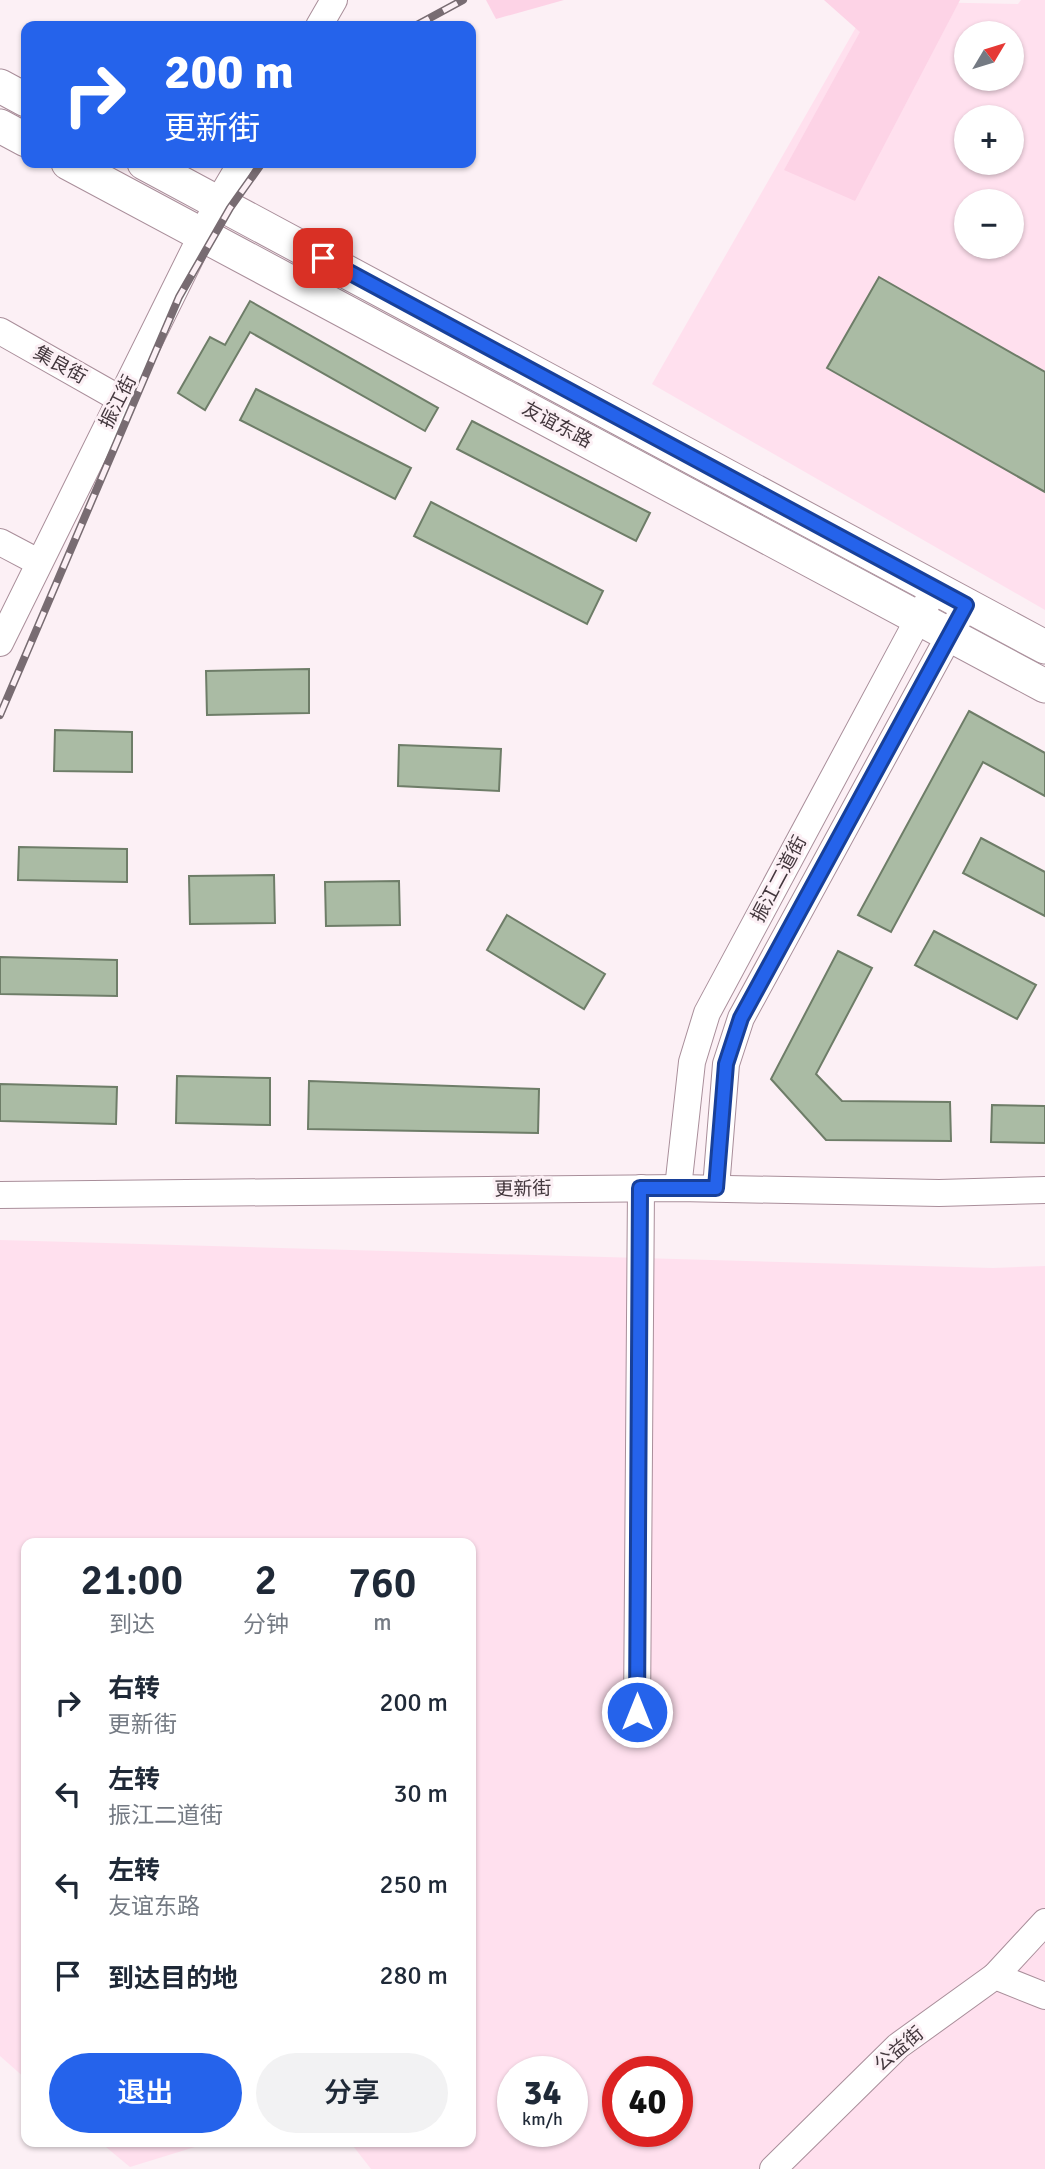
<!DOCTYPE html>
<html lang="zh">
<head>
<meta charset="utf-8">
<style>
  :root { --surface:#fff; --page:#f2f2f3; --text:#1f2937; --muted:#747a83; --accent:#2563eb }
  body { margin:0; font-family:Signika,"Noto Sans SC",sans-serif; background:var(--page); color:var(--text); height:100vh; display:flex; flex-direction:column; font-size:26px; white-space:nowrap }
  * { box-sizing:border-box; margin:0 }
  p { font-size:23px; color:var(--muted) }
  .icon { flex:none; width:38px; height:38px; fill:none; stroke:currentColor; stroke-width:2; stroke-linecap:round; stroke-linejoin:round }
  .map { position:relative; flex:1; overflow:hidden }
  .side { position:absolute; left:21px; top:1538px; width:455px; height:609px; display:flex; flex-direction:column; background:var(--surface); border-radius:14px; box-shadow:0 2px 5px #0004 }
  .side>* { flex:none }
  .guide { position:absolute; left:21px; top:21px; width:455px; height:147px; border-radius:14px; box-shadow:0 2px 5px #0004; background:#2563eb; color:#fff; overflow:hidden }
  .needle { width:46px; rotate:52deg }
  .buttons { position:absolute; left:954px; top:21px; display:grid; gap:14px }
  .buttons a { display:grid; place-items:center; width:70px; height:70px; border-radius:50%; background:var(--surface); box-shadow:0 2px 5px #0004; font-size:35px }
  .speed { position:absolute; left:497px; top:2056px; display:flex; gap:14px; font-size:35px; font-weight:700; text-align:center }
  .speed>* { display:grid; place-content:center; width:91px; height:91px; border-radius:50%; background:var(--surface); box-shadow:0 2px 5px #0004; line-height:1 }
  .speed small { font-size:18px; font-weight:400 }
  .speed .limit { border:10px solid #d22; background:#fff; color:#111 }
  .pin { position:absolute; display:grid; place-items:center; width:60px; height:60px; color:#fff; margin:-30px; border-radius:14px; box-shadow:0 4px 10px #0006 }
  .me { position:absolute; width:77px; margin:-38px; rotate:0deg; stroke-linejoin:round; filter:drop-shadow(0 0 5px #0008) }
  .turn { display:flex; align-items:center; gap:24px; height:147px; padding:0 28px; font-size:32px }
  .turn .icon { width:91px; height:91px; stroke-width:2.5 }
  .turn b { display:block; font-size:49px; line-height:60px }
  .eta { display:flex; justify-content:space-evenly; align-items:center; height:119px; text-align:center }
  .eta b { font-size:42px; font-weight:600; line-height:49px }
  .primary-button { display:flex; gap:14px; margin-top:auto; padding:14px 28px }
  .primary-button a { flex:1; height:80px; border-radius:42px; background:var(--accent); color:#fff; font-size:28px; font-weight:600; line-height:80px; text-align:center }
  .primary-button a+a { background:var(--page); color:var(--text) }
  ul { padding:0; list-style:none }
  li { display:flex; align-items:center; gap:21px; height:91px; padding:0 28px }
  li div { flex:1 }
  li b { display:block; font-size:26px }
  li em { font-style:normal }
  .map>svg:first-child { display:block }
  .built { fill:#ffe0ee; fill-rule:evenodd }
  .green { fill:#fdd3e6 }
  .building { fill:#aabba4; stroke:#6e7d68; stroke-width:2 }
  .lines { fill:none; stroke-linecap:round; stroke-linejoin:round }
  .tertiary-casing { stroke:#a98e9a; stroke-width:28 }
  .trunk-casing { stroke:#a98e9a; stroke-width:35 }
  .tertiary { stroke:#fff; stroke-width:26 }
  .trunk { stroke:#fff; stroke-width:33 }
  .rail-casing { stroke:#786c72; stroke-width:8 }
  .rail { stroke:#fcf0f5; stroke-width:5; stroke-dasharray:16; stroke-linecap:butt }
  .route-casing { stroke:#184099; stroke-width:18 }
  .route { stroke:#2563eb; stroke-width:12 }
  .labels { text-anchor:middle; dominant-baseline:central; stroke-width:6; stroke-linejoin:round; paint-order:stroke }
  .street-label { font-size:19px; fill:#43373d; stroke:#fcf0f5 }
</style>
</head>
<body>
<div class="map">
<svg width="1045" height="2169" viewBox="0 0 1045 2169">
  <rect width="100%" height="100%" fill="#fcf0f5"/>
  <!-- built -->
  <g class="built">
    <path d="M1021,0H1045V610L652,384L871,1L1018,4ZM966,33H1012V79H966ZM966,117H1012V163H966ZM966,201H1012V247H966Z"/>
    <path d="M0,1240L993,1268L1045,1266V2169H371L350,2142H471V1544H26V2079L0,2056ZM513,2072H572V2132H513ZM618,2072H677V2132H618Z"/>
    <path d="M100,2142H211L130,2167Z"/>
  </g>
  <!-- green -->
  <g class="green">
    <path d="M486,0H564L496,19Z"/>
    <path d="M824,0H960L855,201L784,170L860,32Z"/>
  </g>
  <!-- building -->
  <g class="building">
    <path d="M879,277L1045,372V492L827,368Z"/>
    <path d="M250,301L438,408L425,431L250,332L205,410L178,393L210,337L225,345Z"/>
    <path d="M256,389L411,468L395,499L240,420Z"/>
    <path d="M472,421L650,513L636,541L457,449Z"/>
    <path d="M431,502L603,591L587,624L414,536Z"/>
    <path d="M309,669V713L207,715L206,671Z"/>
    <path d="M969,711L1045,753V796L983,762L891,932L858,915Z"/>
    <path d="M55,730L132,732V772L54,771Z"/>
    <path d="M399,745L501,749L499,791L398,786Z"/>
    <path d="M981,838L1045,872V916L963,873Z"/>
    <path d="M19,847L127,849V882L18,880Z"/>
    <path d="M274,875L275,923L190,924L189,876Z"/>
    <path d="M399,881L400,925L326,926L325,882Z"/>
    <path d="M507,915L605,974L584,1009L487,950Z"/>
    <path d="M934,931L1036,985L1017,1019L915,965Z"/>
    <path d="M838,951L872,968L816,1074L842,1101L950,1102L951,1141L826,1140L771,1079Z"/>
    <path d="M0,957L117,960V996L0,994Z"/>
    <path d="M177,1076L270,1078V1125L176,1123Z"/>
    <path d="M309,1081L539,1089L538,1133L308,1129Z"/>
    <path d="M0,1084L117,1087L116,1124L0,1121Z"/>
    <path d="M992,1105L1045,1106V1143L991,1142Z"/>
  </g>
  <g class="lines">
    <defs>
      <g id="tertiary">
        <path d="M319,26L334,0"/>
        <path d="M0,331L120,399"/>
        <path d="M0,542L38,562"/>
        <path d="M0,643L218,202L241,163"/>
        <path d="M678,1188L692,1062L707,1013L935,588"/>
        <path d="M716,1188L726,1064L741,1018L959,618"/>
        <path d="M0,1195L678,1188L939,1193L1045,1190"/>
        <path d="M637,1712L641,1188"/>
        <path d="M995,1976L1045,1922"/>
        <path d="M773,2169L898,2046L995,1976L1045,1996"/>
      </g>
      <g id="trunk">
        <path d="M0,86L26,100"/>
        <path d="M0,126L26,140"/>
        <path d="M68,163L1045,686"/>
        <path d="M144,163L1045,647"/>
      </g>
    </defs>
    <!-- tertiary casing -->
    <use href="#tertiary" class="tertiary-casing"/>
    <!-- trunk casing -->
    <use href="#trunk" class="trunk-casing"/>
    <!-- tertiary -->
    <use href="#tertiary" class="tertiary"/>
    <!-- trunk -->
    <use href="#trunk" class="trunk"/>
    <defs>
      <g id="rail">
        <path d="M415,26L463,0"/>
        <path d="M0,715L179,297L230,208L262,163"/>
      </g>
    </defs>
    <!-- rail casing -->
    <use href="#rail" class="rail-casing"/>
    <!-- rail -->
    <use href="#rail" class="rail"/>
  </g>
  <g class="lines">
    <defs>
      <path id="route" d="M323,258L966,605L741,1018L726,1064L716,1188H640L637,1712"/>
    </defs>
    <!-- route casing -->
    <use href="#route" class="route-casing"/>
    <!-- route -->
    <use href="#route" class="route"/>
  </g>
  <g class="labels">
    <!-- street labels -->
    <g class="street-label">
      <text transform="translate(60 365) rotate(29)">集良街</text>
      <text transform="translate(118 402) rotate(-63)">振江街</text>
      <text transform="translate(557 425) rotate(28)">友谊东路</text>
      <text transform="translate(779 879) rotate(-62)">振江二道街</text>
      <text transform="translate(523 1189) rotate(-1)">更新街</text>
      <text transform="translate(899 2049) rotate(-40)">公益街</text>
    </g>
  </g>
</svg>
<div class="buttons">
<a><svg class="needle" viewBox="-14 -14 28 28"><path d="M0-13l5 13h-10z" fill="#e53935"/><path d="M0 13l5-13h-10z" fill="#747a83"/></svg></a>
<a>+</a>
<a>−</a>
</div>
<div class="speed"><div>34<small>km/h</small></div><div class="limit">40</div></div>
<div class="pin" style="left:323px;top:258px;background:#d93025"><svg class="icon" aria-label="arrive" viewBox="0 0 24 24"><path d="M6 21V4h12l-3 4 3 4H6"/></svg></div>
<svg class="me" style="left:637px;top:1712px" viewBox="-20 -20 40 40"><circle r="17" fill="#2563eb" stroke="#fff" stroke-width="3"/><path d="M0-11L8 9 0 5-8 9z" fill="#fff"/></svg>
<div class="guide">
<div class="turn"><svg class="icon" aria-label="right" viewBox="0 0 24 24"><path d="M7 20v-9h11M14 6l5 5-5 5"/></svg><div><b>200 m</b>更新街</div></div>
</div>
<section class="side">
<div class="eta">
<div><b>21:00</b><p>到达</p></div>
<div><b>2</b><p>分钟</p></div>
<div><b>760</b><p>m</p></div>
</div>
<ul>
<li><svg class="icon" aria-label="right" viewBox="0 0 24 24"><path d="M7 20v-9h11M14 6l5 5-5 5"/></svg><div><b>右转</b><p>更新街</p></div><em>200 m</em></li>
<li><svg class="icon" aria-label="left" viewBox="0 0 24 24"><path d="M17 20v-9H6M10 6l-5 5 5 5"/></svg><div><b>左转</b><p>振江二道街</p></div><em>30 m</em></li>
<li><svg class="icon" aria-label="left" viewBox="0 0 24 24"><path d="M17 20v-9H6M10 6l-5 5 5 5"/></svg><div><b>左转</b><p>友谊东路</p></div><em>250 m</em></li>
<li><svg class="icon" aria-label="arrive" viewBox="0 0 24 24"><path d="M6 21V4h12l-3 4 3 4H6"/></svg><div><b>到达目的地</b></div><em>280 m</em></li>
</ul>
<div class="primary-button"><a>退出</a><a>分享</a></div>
</section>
</div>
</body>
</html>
